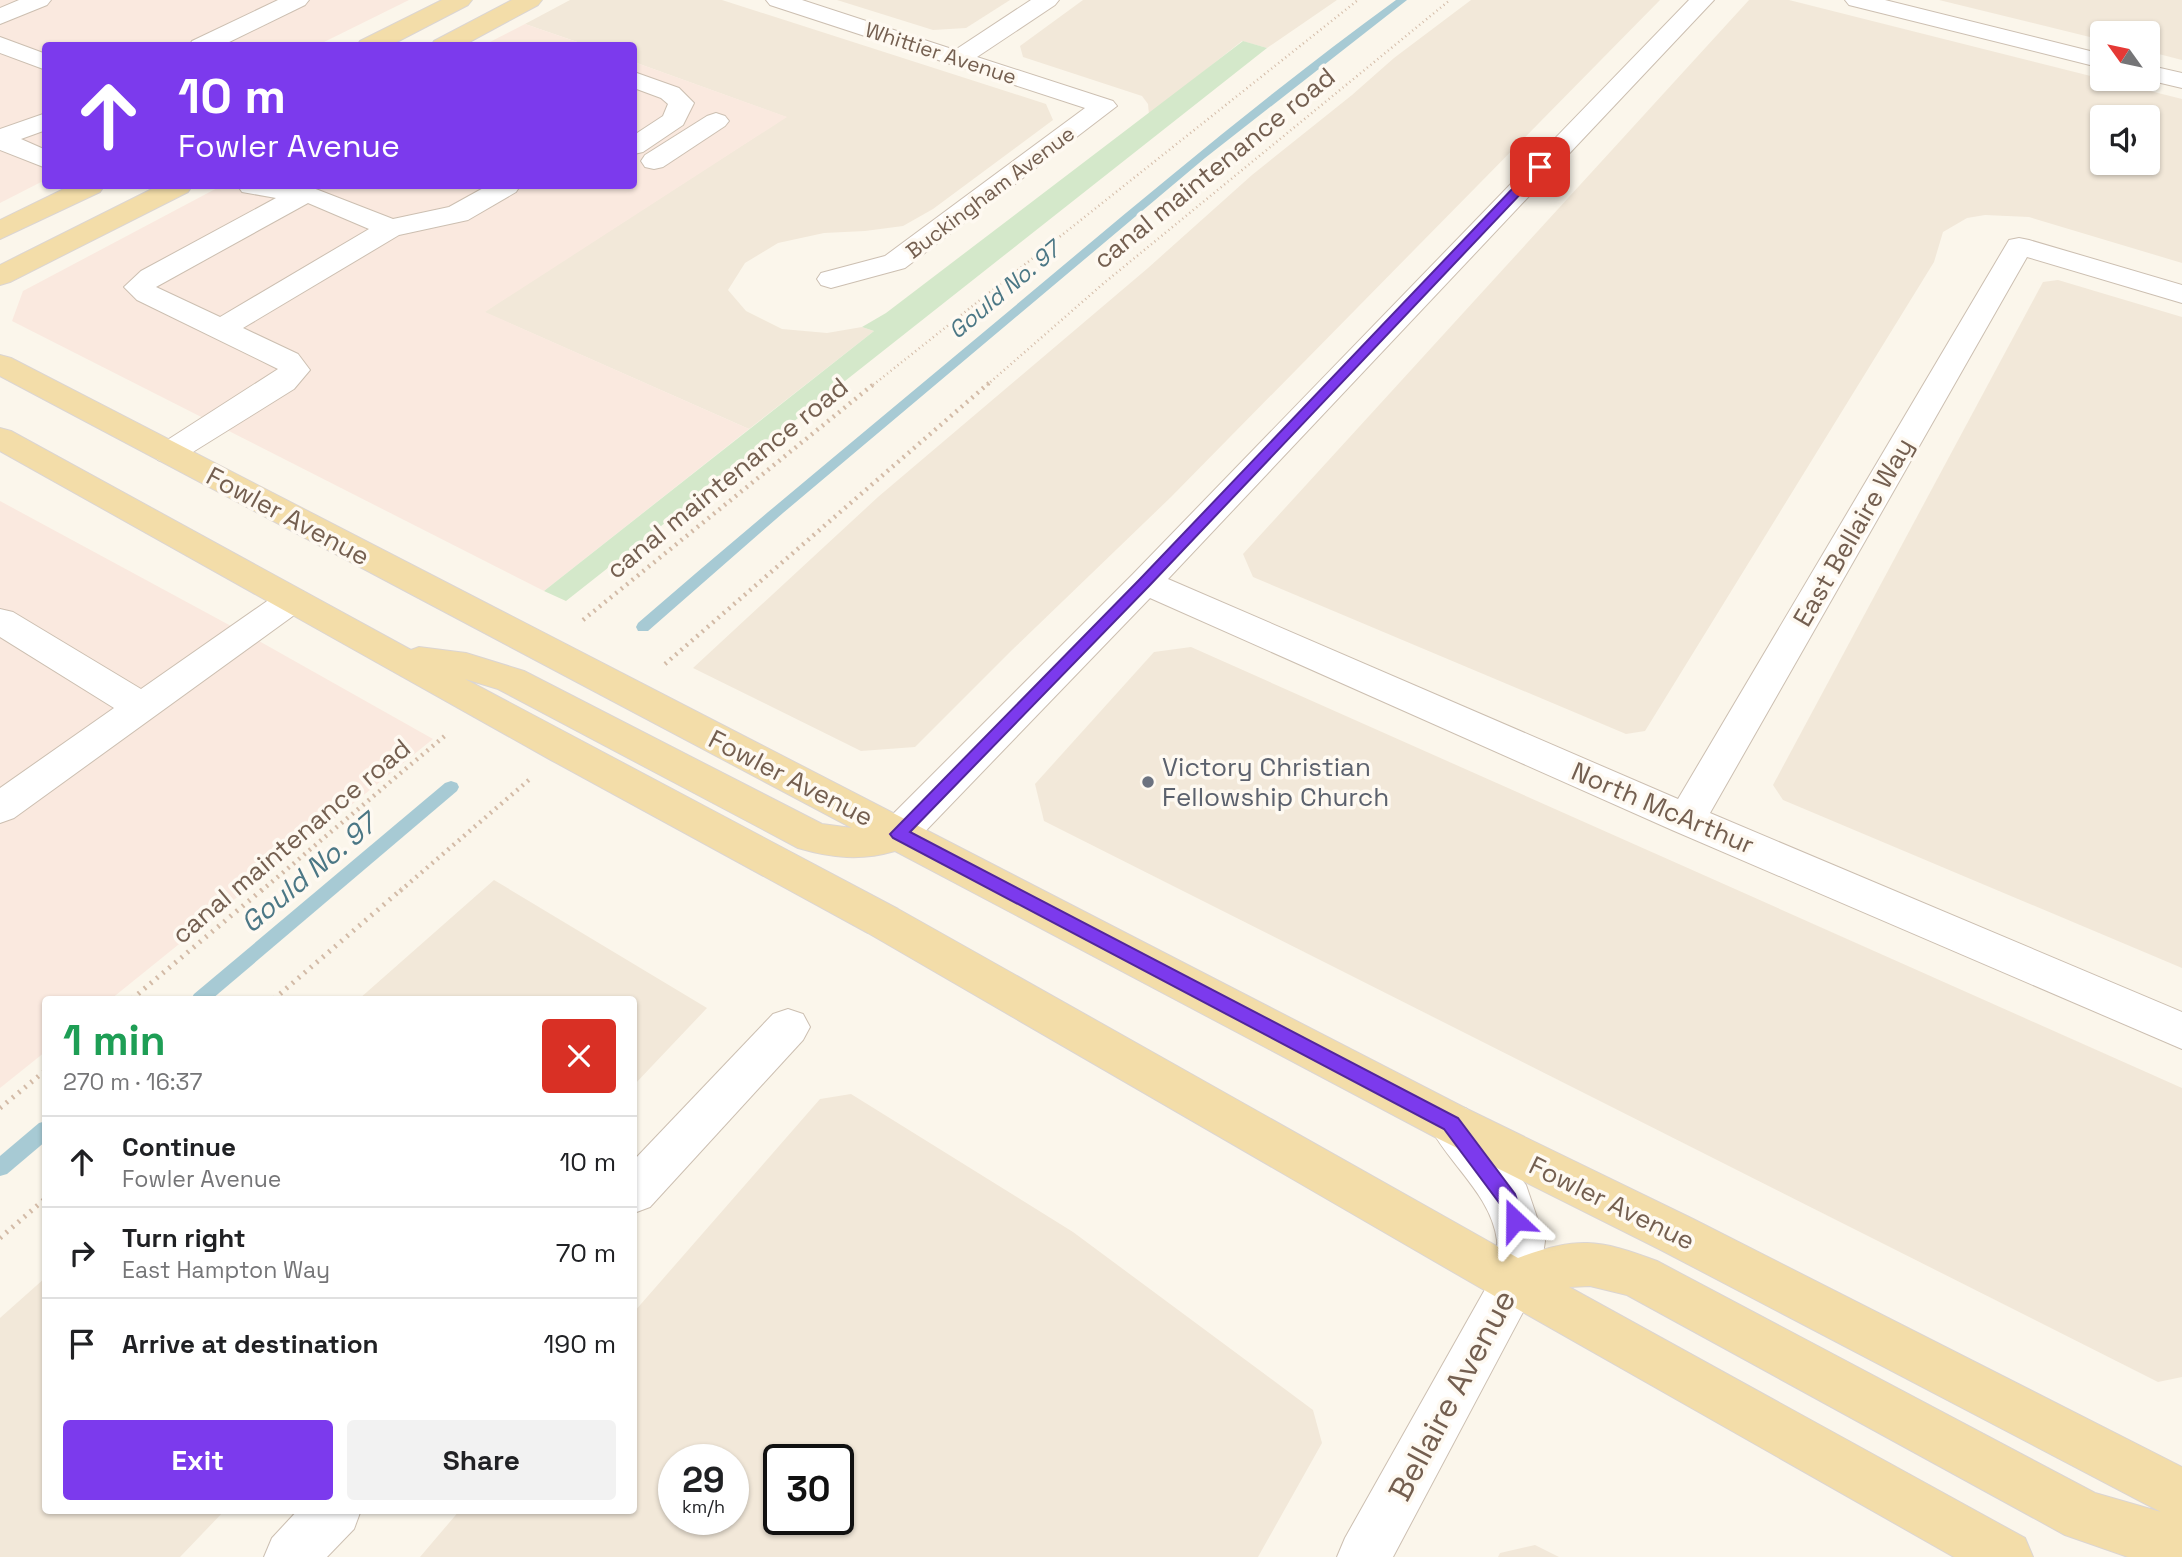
<!DOCTYPE html>
<html lang="en">
<head>
<meta charset="utf-8">
<style>
  :root { --surface:#fff; --page:#f2f2f2; --text:#202124; --muted:#757577; --line:#e0e0e0; --accent:#7c3aed }
  body { margin:0; font-family:"Space Grotesk",sans-serif; background:var(--page); color:var(--text); height:100vh; display:flex; flex-direction:column; font-size:26px; white-space:nowrap }
  * { box-sizing:border-box; margin:0 }
  p { font-size:23px; color:var(--muted) }
  .icon { flex:none; width:38px; height:38px; fill:none; stroke:currentColor; stroke-width:2; stroke-linecap:round; stroke-linejoin:round }
  .map { position:relative; flex:1; overflow:hidden }
  .sheet { position:absolute; left:42px; top:996px; width:595px; height:518px; display:flex; flex-direction:column; background:var(--surface); border-radius:7px; box-shadow:0 2px 5px #0004 }
  .sheet>* { flex:none }
  .guide { position:absolute; left:42px; top:42px; width:595px; height:147px; border-radius:7px; box-shadow:0 2px 5px #0004; background:#7c3aed; color:#fff; overflow:hidden }
  .needle { width:46px; rotate:303deg }
  .fabs { position:absolute; left:2090px; top:21px; display:grid; gap:14px }
  .fabs a { display:grid; place-items:center; width:70px; height:70px; border-radius:7px; background:var(--surface); box-shadow:0 2px 5px #0004; font-size:35px }
  .speed { position:absolute; left:658px; top:1444px; display:flex; gap:14px; font-size:35px; font-weight:700; text-align:center }
  .speed>* { display:grid; place-content:center; width:91px; height:91px; border-radius:50%; background:var(--surface); box-shadow:0 2px 5px #0004; line-height:1 }
  .speed small { font-size:18px; font-weight:400 }
  .speed .limit { border:4px solid #111; border-radius:10px; background:#fff; color:#111 }
  .pin { position:absolute; display:grid; place-items:center; width:60px; height:60px; color:#fff; margin:-30px; border-radius:14px; box-shadow:0 4px 10px #0006 }
  .me { position:absolute; width:77px; margin:-38px; rotate:337deg; stroke-linejoin:round; filter:drop-shadow(0 0 5px #0008) }
  .turn { display:flex; align-items:center; gap:24px; height:147px; padding:0 21px; font-size:32px }
  .turn .icon { width:91px; height:91px; stroke-width:2.5 }
  .turn b { display:block; font-size:49px; line-height:60px }
  .round { display:grid; place-items:center; flex:none; width:74px; height:74px; border-radius:7px; background:var(--page) }
  .summary { display:flex; align-items:center; justify-content:space-between; height:119px; padding:0 21px }
  h1 { font-size:42px; font-weight:700; line-height:52px; color:#1e9e55 }
  .button { display:flex; gap:14px; margin-top:auto; padding:14px 21px }
  .button a { flex:1; height:80px; border-radius:7px; background:var(--accent); color:#fff; font-size:28px; font-weight:700; line-height:80px; text-align:center }
  .button a+a { background:var(--page); color:var(--text) }
  ul { padding:0; list-style:none }
  li { display:flex; align-items:center; gap:21px; height:91px; padding:0 21px; border-top:2px solid var(--line) }
  li div { flex:1 }
  li b { display:block; font-size:26px }
  li em { font-style:normal }
  .map>svg:first-child { display:block }
  .residential { fill:#f2e8d9; fill-rule:evenodd }
  .commercial { fill:#fae9df }
  .green { fill:#d4e8ca }
  .lines { fill:none; stroke-linecap:round; stroke-linejoin:round }
  .stream { fill:#a7cad4; fill-rule:evenodd }
  .minor-casing { stroke:#ccbfb1; stroke-width:2 }
  .major-casing { stroke:#dbd5d2; stroke-width:2 }
  .path-far2 { stroke:#d3bba7; stroke-width:2.5; stroke-dasharray:1 3.5; stroke-linecap:butt }
  .path-far1 { stroke:#d3bba7; stroke-width:4.5; stroke-dasharray:2 5; stroke-linecap:butt }
  .path { stroke:#d3bba7; stroke-width:5; stroke-dasharray:2 6; stroke-linecap:butt }
  .minor { fill:#fff; fill-rule:evenodd }
  .major { fill:#f3dda9; fill-rule:evenodd }
  .route { fill:#7c3aed; stroke:#51269a; stroke-width:2 }
  .worship-dot { fill:#6b7280; stroke:#fef9f1; stroke-width:2.5 }
  .labels { text-anchor:middle; dominant-baseline:central; stroke-width:7; stroke-linejoin:round; paint-order:stroke }
  .far-street-label { font-size:21px; fill:#745f50; stroke:#fef9f1 }
  .far-water-label { font-size:23px; font-style:italic; fill:#4b7785; stroke:#fef9f1 }
  .street-label { font-size:26px; fill:#745f50; stroke:#fef9f1 }
  .worship-label { font-size:26px; fill:#5b616d; stroke:#fef9f1; text-anchor:start }
  .water-label { font-size:28px; font-style:italic; fill:#4b7785; stroke:#fef9f1 }
  .near-street-label { font-size:32px; fill:#745f50; stroke:#fef9f1 }
</style>
</head>
<body>
<div class="map">
<svg width="2182" height="1557" viewBox="0 0 2182 1557">
  <rect width="100%" height="100%" fill="#fbf6eb"/>
  <!-- residential -->
  <g class="residential">
    <path d="M570,0H722L1046,104L1053,120L933,209L903,226L865,231L824,233L778,243L745,263L728,290L746,311L782,329L827,333L862,327L874,331L749,429L484,312L786,117L634,62V46L586,45L525,24Z"/>
    <path d="M837,0H1010L966,28L933,30Z"/>
    <path d="M1083,0H1337L1267,48L1242,41L1149,115L1148,104L1142,96L1023,57L1020,46Z"/>
    <path d="M1471,0H1660L1171,497L1012,650L915,747L861,751L693,668L878,497L1148,268L1252,175L1352,95L1394,58Z"/>
    <path d="M1749,0H1789L2182,99V263L2029,217L1985,215L1967,218L1943,232L1934,262L1645,731L1626,734L1253,577L1243,554ZM2147,117V163H2102V117Z"/>
    <path d="M1939,0H2182V60L2147,51V33H2102V40Z"/>
    <path d="M2058,280L2182,317V968L1783,800L1773,785L2043,282Z"/>
    <path d="M1191,647L2182,1088V1377L2158,1382L1044,821L1035,784L1154,652Z"/>
    <path d="M494,880L707,1008L634,1085V999H359Z"/>
    <path d="M851,1094L1073,1232L1313,1410L1322,1443L1258,1557H420L460,1510H634V1312L820,1099ZM674,1460H733V1519H674ZM779,1460H838V1519H779Z"/>
    <path d="M45,1278L46,1510H225L180,1557H0V1318Z"/>
    <path d="M1535,1545L1559,1557H1498L1500,1553Z"/>
  </g>
  <!-- commercial -->
  <g class="commercial">
    <path d="M0,0H409L318,45L46,46L45,180L0,203Z"/>
    <path d="M525,24L586,45H484Z"/>
    <path d="M634,62L787,117L485,312L749,429L544,591L12,321L23,291L221,186H634Z"/>
    <path d="M0,501L259,641L433,739L111,999H46L45,1052L0,1088Z"/>
  </g>
  <!-- green -->
  <path class="green" d="M1243,41L1267,48L566,601L544,591L874,331L862,327L886,313Z"/>
  <g class="lines">
    <!-- stream -->
    <g class="stream">
      <path d="M1396,0H1407L1205,158L783,513L648,631H638L636,627L638,623C758,519 881,418 1003,316C1132,208 1260,99 1396,0Z"/>
      <path d="M451,781L457,783L459,787L457,791L212,999H191L194,994L445,783Z"/>
      <path d="M46,1121V1141L7,1174L0,1176V1156L39,1123Z"/>
    </g>
    <defs>
      <g id="minor">
        <path d="M19,0H51L47,5L0,24V8Z"/>
        <path d="M278,0H309L305,5L221,46H189L192,41Z"/>
        <path d="M766,0H802L955,50L1031,0H1059L1055,5L977,57L1113,101L1117,106L905,268L831,288L821,285L817,279L821,273L885,256L1085,108L770,5Z"/>
        <path d="M1689,0H1714L1168,579L1678,799L2009,240L2019,238L2029,240L2182,285V303L2027,257L1710,813L2182,1012V1049L1672,830L1150,598L913,844L899,848L885,844L879,833L885,822L1133,574Z"/>
        <path d="M1845,0H1885L2102,54V68L1849,5Z"/>
        <path d="M0,37L46,54V70L0,53Z"/>
        <path d="M2147,65L2182,73V88L2144,79H2147Z"/>
        <path d="M634,72L679,88L694,103L683,125L643,152L634,154V135L663,116L668,104L661,98L634,88Z"/>
        <path d="M46,113V130L21,139L46,150V168L0,150V129Z"/>
        <path d="M716,113L725,116L729,121L725,126L663,167L654,169L645,167L641,161L645,155L707,116Z"/>
        <path d="M238,186H308L393,219L449,207L487,186H520L516,192L468,220L399,235L243,328L298,354L310,370L294,389L180,460L169,463L158,460L153,453L158,446L278,369L137,300L124,287L141,271L276,198L242,192ZM308,203L369,229L220,317L156,287Z"/>
        <path d="M292,588L304,592L310,600L304,608L14,818L0,823V788L114,708L0,637V609L13,612L141,689L280,592Z"/>
        <path d="M788,1009L803,1014L810,1027L803,1040L650,1207L634,1213V1160L773,1014Z"/>
        <path d="M1451,1103L1467,1109L1526,1185L1545,1241L1539,1282L1393,1557H1337L1345,1538L1492,1277C1493,1266 1498,1251 1497,1240C1491,1194 1447,1163 1428,1123L1435,1109Z"/>
        <path d="M298,1510H361L354,1529L327,1557H264L272,1538Z"/>
      </g>
      <g id="major">
        <path d="M442,0H472L468,5L389,46H357L360,41Z"/>
        <path d="M512,0H542L538,5L462,46H431L434,41Z"/>
        <path d="M70,186H104L100,192L0,239V220Z"/>
        <path d="M158,186H192L188,192L10,282L0,285V265Z"/>
        <path d="M0,355L11,358L1467,1109L1693,1219L2182,1467V1557H2128L2065,1535L1627,1295L1590,1286L1569,1287L2025,1538L2033,1557H1954L1498,1298L868,933L551,760L0,451V428L11,431L411,650L419,647L466,653L524,671L822,824L852,828L0,376ZM465,679L498,689L798,848C832,858 861,861 895,851L1435,1137L1659,1249L2161,1512L2095,1493L1657,1261C1599,1239 1576,1236 1518,1258L898,909Z"/>
      </g>
    </defs>
    <!-- minor casing -->
    <use href="#minor" class="minor-casing"/>
    <!-- major casing -->
    <use href="#major" class="major-casing"/>
    <!-- path-far2 -->
    <g class="path-far2">
      <path d="M873,385L1358,0"/>
      <path d="M987,385L1104,283L1450,0"/>
    </g>
    <!-- path-far1 -->
    <g class="path-far1">
      <path d="M583,620L875,383"/>
      <path d="M665,664L989,383"/>
      <path d="M261,891L447,734"/>
      <path d="M400,891L530,779"/>
    </g>
    <!-- path -->
    <g class="path">
      <path d="M132,999L263,889"/>
      <path d="M274,999L402,889"/>
      <path d="M0,1108L46,1070"/>
      <path d="M0,1238L46,1198"/>
    </g>
    <!-- minor -->
    <use href="#minor" class="minor"/>
    <!-- major -->
    <use href="#major" class="major"/>
  </g>
  <!-- route -->
  <path class="route" d="M1536,164L1546,167L1150,585L910,832L1458,1118L1515,1194L1524,1220L1522,1227L1515,1229L1508,1227L1500,1204L1444,1129L893,838L890,834L1140,579Z"/>
  <!-- markers -->
  <circle class="worship-dot" cx="1148" cy="782" r="7"/>
  <g class="labels">
    <!-- far-street labels -->
    <g class="far-street-label">
      <text transform="translate(941 53) rotate(18)">Whittier Avenue</text>
      <text transform="translate(990 192) rotate(-37)">Buckingham Avenue</text>
    </g>
    <!-- far-water labels -->
    <g class="far-water-label">
      <text transform="translate(1004 290) rotate(-40)">Gould No. 97</text>
    </g>
    <!-- street labels -->
    <g class="street-label">
      <text transform="translate(1214 168) rotate(-39)">canal maintenance road</text>
      <text transform="translate(727 478) rotate(-39)">canal maintenance road</text>
      <text transform="translate(288 516) rotate(28)">Fowler Avenue</text>
      <text transform="translate(1853 532) rotate(-60)">East Bellaire Way</text>
      <text transform="translate(791 778) rotate(27)">Fowler Avenue</text>
      <text transform="translate(1663 808) rotate(23)">North McArthur</text>
      <text transform="translate(291 841) rotate(-40)">canal maintenance road</text>
      <text transform="translate(1612 1203) rotate(26)">Fowler Avenue</text>
    </g>
    <!-- worship labels -->
    <g class="worship-label">
      <text x="1162" y="767">Victory Christian<tspan x="1162" dy="30">Fellowship Church</tspan></text>
    </g>
    <!-- water labels -->
    <g class="water-label">
      <text transform="translate(308 873) rotate(-40)">Gould No. 97</text>
    </g>
    <!-- near-street labels -->
    <g class="near-street-label">
      <text transform="translate(1452 1395) rotate(-62)">Bellaire Avenue</text>
    </g>
  </g>
</svg>
<div class="fabs">
<a><svg class="needle" viewBox="-14 -14 28 28"><path d="M0-13l5 13h-10z" fill="#e53935"/><path d="M0 13l5-13h-10z" fill="#757577"/></svg></a>
<a><svg class="icon" aria-label="sound" viewBox="0 0 24 24"><path d="M4 9h4l5-4v14l-5-4H4zM17 9q2 3 0 6"/></svg></a>
</div>
<div class="speed"><div>29<small>km/h</small></div><div class="limit">30</div></div>
<div class="pin" style="left:1540px;top:167px;background:#d93025"><svg class="icon" aria-label="arrive" viewBox="0 0 24 24"><path d="M6 21V4h12l-3 4 3 4H6"/></svg></div>
<svg class="me" style="left:1515px;top:1220px" viewBox="-20 -20 40 40"><path d="M0-17L14 15 0 8-14 15z" fill="#7c3aed" stroke="#fff" stroke-width="4"/></svg>
<div class="guide">
<div class="turn"><svg class="icon" aria-label="ahead" viewBox="0 0 24 24"><path d="M12 20V5M6 11l6-6 6 6"/></svg><div><b>10 m</b>Fowler Avenue</div></div>
</div>
<section class="sheet">
<div class="summary"><div><h1>1 min</h1><p>270 m · 16:37</p></div><a class="round" style="background:#d93025;color:#fff"><svg class="icon" aria-label="close" viewBox="0 0 24 24"><path d="M6 6l12 12M18 6L6 18"/></svg></a></div>
<ul>
<li><svg class="icon" aria-label="ahead" viewBox="0 0 24 24"><path d="M12 20V5M6 11l6-6 6 6"/></svg><div><b>Continue</b><p>Fowler Avenue</p></div><em>10 m</em></li>
<li><svg class="icon" aria-label="right" viewBox="0 0 24 24"><path d="M7 20v-9h11M14 6l5 5-5 5"/></svg><div><b>Turn right</b><p>East Hampton Way</p></div><em>70 m</em></li>
<li><svg class="icon" aria-label="arrive" viewBox="0 0 24 24"><path d="M6 21V4h12l-3 4 3 4H6"/></svg><div><b>Arrive at destination</b></div><em>190 m</em></li>
</ul>
<div class="button"><a>Exit</a><a>Share</a></div>
</section>
</div>
</body>
</html>
